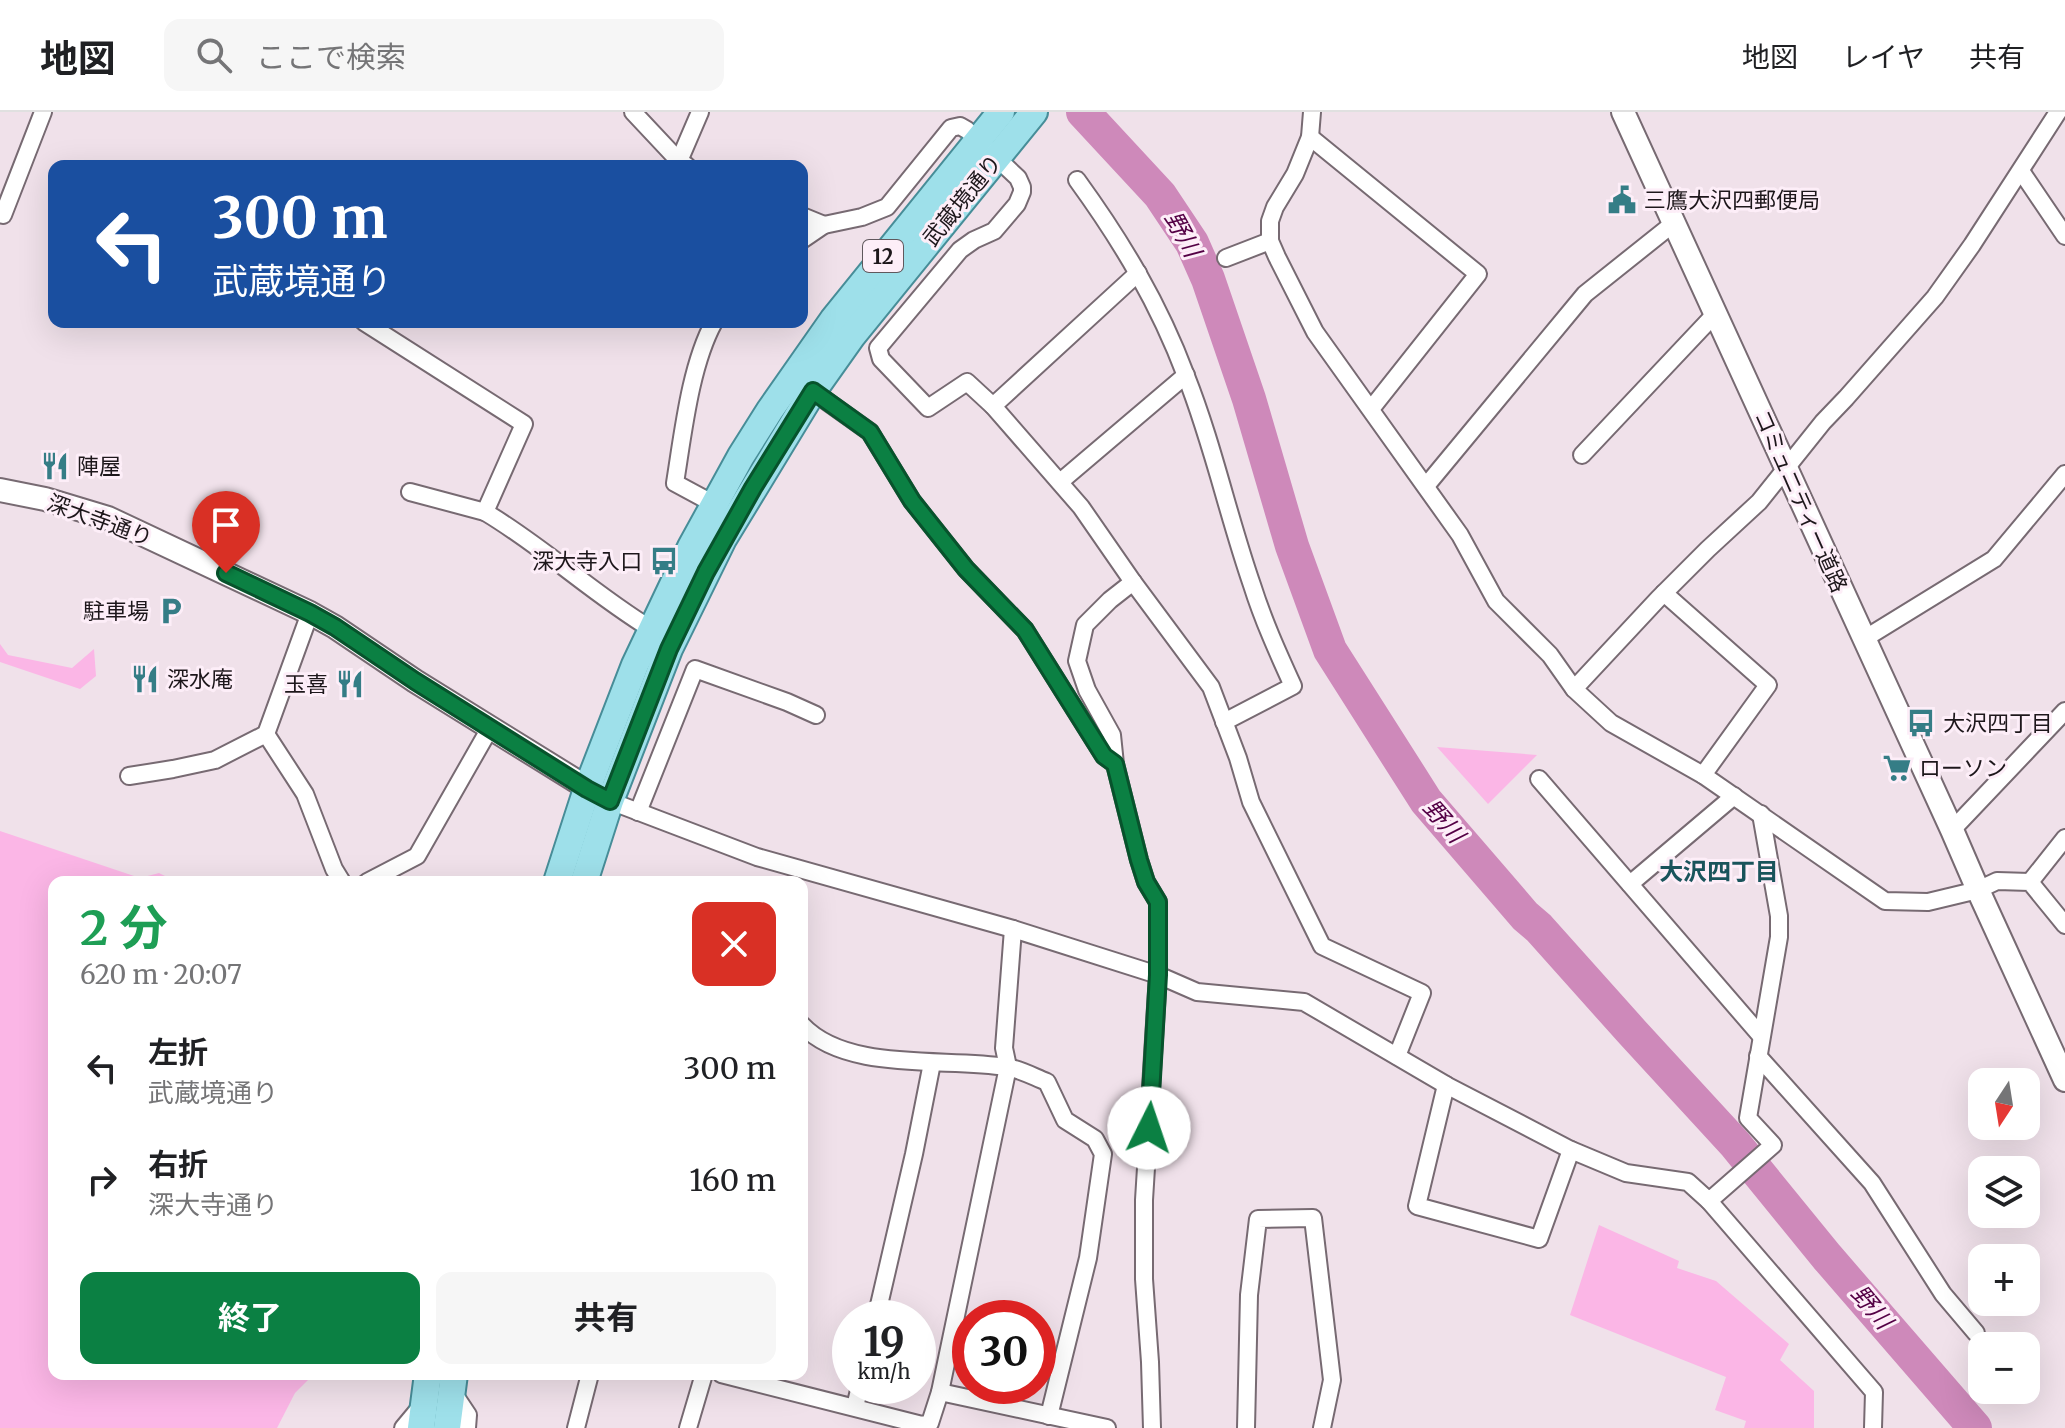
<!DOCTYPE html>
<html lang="ja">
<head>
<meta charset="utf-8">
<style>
  :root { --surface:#fff; --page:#f6f6f6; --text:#202124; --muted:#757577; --line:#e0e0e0; --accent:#0b8043 }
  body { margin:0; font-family:Merriweather,"Noto Sans JP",serif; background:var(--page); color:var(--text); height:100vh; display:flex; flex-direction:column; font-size:30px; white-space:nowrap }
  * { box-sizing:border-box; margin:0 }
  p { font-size:26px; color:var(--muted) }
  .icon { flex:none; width:44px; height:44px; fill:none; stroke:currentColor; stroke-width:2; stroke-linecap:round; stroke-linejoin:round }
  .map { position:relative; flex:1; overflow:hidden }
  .side { position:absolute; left:48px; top:764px; width:760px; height:504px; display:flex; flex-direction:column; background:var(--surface); border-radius:16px; box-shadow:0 8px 32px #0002 }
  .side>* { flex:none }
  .hud { position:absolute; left:48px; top:48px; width:760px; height:168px; border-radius:16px; box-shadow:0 8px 32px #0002; background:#1a4fa0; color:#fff; overflow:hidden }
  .needle { width:52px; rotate:192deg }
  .fabs { position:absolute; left:1968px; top:956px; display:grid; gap:16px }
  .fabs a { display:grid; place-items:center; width:72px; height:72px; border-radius:16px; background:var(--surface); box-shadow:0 8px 32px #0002; font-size:40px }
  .speed { position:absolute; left:832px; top:1188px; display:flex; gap:16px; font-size:40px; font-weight:700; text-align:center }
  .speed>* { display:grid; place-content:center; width:104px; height:104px; border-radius:50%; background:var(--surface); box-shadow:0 8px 32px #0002; line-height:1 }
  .speed small { font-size:20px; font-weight:400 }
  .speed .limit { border:12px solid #d22; background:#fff; color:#111 }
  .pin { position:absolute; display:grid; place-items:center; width:68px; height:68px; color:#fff; margin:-82px -34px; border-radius:50% 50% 50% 0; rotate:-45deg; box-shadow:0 0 8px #0007 }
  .pin .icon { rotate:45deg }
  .me { position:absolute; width:88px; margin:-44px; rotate:4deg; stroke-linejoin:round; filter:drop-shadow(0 0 6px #0008) }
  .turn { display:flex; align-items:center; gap:28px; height:168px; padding:0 32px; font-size:36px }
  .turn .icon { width:104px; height:104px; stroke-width:2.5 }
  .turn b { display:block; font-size:56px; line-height:68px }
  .round { display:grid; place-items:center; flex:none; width:84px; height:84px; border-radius:16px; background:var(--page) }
  .headline { display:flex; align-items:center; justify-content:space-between; height:136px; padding:0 32px }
  h1 { font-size:48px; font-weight:700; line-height:60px; color:#1e9e55 }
  .button { display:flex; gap:16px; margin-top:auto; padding:16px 32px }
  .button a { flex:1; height:92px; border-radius:16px; background:var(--accent); color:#fff; font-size:32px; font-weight:700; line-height:92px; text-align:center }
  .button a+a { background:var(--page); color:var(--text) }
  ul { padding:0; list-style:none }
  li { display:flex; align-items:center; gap:24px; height:112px; padding:0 32px }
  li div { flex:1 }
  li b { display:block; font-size:30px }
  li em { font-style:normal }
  header { display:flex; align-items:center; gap:48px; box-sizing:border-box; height:112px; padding:0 40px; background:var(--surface); border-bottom:2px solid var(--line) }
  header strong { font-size:38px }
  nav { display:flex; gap:44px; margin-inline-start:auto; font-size:28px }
  .search { width:560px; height:72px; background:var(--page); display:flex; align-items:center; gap:20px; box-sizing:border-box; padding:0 28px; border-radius:16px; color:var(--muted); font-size:30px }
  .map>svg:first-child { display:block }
  .green { fill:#fbb6e6 }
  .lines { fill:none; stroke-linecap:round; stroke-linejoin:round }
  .river { stroke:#ce89ba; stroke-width:34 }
  .street-casing { stroke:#776a72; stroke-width:20 }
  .secondary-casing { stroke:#776a72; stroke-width:26 }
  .primary-casing { stroke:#478d98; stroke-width:30 }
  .street { stroke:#fff; stroke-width:16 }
  .secondary { stroke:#fff; stroke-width:22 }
  .primary { stroke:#9ee0ea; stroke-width:26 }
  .route-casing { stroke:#07532c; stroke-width:20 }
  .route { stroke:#0b8043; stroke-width:14 }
  .labels { text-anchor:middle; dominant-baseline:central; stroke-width:6; stroke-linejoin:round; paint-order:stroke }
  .shield { fill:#fdeef8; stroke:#60585d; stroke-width:2 }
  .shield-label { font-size:20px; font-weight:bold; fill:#1d171b }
  .street-label { font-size:22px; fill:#1d171b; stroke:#fdeef8 }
  .poi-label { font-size:22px; fill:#1d171b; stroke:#fdeef8; text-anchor:start }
  .water-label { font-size:24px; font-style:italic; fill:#540045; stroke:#fdeef8 }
  .neighbourhood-label { font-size:24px; font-weight:bold; fill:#19545b; stroke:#fdeef8 }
</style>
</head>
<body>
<header>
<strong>地図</strong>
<div class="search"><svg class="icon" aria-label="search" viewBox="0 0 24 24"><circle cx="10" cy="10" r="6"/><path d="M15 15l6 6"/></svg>ここで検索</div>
<nav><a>地図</a><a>レイヤ</a><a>共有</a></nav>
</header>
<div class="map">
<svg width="2065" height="1316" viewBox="0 0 2065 1316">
  <rect width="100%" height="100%" fill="#f0e1ea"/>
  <!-- green -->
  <g class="green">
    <path d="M0,532L8,543L72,556L94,537L96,564L80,577L0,550Z"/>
    <path d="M1437,635L1537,643L1488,692Z"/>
    <path d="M0,719L140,766L159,761L177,770H54V1262H314L295,1281L277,1316H0Z"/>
    <path d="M1599,1113L1679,1149L1677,1156L1716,1169L1789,1232L1780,1248L1814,1279V1316H1744L1746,1309L1715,1298L1726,1265L1570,1203Z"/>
  </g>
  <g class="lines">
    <!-- river -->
    <path class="river" d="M1083,0L1160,83L1192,131L1208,167L1249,287L1292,434L1330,538L1426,689L1525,804L1539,816L1632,920L1735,1032L1827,1145L1975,1316"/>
    <defs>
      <g id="street">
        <path d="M633,0L679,49L687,54"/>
        <path d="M1312,0L1310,25L1295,62L1275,95L1270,109V129L1277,145L1315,220L1460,423L1496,489L1550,543L1574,577L1611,611L1703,663L1885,789L1928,790L1978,778L1997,769L2030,770L2065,813"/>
        <path d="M1310,25L1478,162L1371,297"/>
        <path d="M679,49L700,0"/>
        <path d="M2021,59L2065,124"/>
        <path d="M1077,68C1122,130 1159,192 1186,264C1213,332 1228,404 1252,473C1263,508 1278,541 1293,574L1224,610"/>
        <path d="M0,102L3,103L43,0"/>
        <path d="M802,104L824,113"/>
        <path d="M802,128L824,113L862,105L887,95L951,16L960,14L967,18L1018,66L1022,75V80L1017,92L994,119L974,128L960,138L878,236L881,247L928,296L967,270L993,294L1081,395L1133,470"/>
        <path d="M1226,146L1270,129"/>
        <path d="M364,210L524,312L485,400C544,435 593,482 651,517"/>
        <path d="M714,210C690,254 683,322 675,371L714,392"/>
        <path d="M808,276L870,320L912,389L966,457L1025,518L1104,644L1115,652L1139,748L1146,770L1158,790V863L1144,1088V1167L1150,1250L1152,1316"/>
        <path d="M993,294L1138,161"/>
        <path d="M1582,343L1716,201"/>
        <path d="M1060,370L1186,263"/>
        <path d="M1426,374L1585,182L1674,111"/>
        <path d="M410,380L485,400"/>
        <path d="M1664,481L1768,573L1703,663"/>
        <path d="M1864,527L1994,447L2065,362"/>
        <path d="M1574,577L1658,487L1708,437L1759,390L1823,310L1846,286L1935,185L1972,133L2058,0"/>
        <path d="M266,622L305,682L334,757L342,770"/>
        <path d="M1115,652L1112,623L1087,578L1077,549L1085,513L1110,488L1133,470L1211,575L1238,646L1251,690L1322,834L1422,881L1397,944"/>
        <path d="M129,664L173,657L215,648L266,622L310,501"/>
        <path d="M1539,667L1761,924"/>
        <path d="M610,689L757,745L1013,817L1158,863L1197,880L1304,890L1446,973L1571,1038L1626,1061L1688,1070L1709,1089L1773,1033L1748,1006L1779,825V804L1761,702"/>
        <path d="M638,700L695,557L787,590L816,603"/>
        <path d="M1952,718L2065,599"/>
        <path d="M367,770L417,744L490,616"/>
        <path d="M2030,770L2065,726"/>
        <path d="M1630,772L1734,684"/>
        <path d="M802,913C847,961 947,945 1006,955C1020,957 1034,965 1047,970L1065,1008L1095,1027L1103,1042L1088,1146L1049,1304"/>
        <path d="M1758,944L1872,1071L1943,1182L1976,1221"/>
        <path d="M1446,973L1417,1094L1539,1127L1571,1038"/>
        <path d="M1709,1089L1874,1280L1873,1316"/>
        <path d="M876,1206L914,1042L932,951"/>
        <path d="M721,1262L922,1313L930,1311L940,1280L1008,955L1004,936L1013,817"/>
        <path d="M452,1279L468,1303L467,1316"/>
        <path d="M940,1280L1107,1316"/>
        <path d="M855,1295L860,1274"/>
        <path d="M403,1316L423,1292"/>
        <path d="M576,1316L590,1262"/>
        <path d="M688,1316L704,1262"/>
        <path d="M1246,1316L1249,1183L1258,1107L1313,1106L1332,1268L1322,1316"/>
      </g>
      <g id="secondary">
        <path d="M1623,0L1952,718L1978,778L2065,968"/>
        <path d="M0,378L45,387L108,406L310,501L335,515L415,569L602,685"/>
      </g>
      <g id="primary">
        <path d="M557,770L587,677L635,553L691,435L741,344L770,298L833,208L1001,0"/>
        <path d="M584,770L610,689L669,537L723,427L813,279L852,224L1034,0"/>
        <path d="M421,1316L428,1262"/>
        <path d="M447,1316L454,1262"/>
      </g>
    </defs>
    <!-- street casing -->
    <use href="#street" class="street-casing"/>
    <!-- secondary casing -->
    <use href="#secondary" class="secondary-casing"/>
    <!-- primary casing -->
    <use href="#primary" class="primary-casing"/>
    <!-- street -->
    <use href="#street" class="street"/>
    <!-- secondary -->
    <use href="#secondary" class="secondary"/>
    <!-- primary -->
    <use href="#primary" class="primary"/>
  </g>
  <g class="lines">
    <defs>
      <path id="route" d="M226,461L310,501L335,515L415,569L587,677L610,689L669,537L706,460L753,376L813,279L870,320L912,389L966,457L1025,518L1104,644L1115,652L1139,748L1146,770L1158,790V863L1149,1016"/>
    </defs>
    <!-- route casing -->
    <use href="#route" class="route-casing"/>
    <!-- route -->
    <use href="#route" class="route"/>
  </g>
  <!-- icons -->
  <defs>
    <symbol id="civic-bare" viewBox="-9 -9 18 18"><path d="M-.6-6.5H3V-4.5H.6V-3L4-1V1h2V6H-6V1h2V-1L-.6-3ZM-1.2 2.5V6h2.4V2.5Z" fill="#357d86" stroke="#fdeef8" stroke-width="2.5" paint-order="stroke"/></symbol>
    <symbol id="restaurant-bare" viewBox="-9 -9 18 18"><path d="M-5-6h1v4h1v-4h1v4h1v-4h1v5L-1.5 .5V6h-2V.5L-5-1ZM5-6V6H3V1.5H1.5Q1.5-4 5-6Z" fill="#357d86" stroke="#fdeef8" stroke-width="2.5" paint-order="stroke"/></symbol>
    <symbol id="bus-bare" viewBox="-9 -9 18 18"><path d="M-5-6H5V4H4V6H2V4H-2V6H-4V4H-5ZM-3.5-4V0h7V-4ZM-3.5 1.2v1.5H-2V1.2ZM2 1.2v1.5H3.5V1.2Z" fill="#357d86" stroke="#fdeef8" stroke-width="2.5" paint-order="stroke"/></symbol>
    <symbol id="parking-bare" viewBox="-9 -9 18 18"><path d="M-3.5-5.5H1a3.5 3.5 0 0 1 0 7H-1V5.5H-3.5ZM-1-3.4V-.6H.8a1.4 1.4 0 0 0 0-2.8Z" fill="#357d86" stroke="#fdeef8" stroke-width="2.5" paint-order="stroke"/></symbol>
    <symbol id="supermarket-bare" viewBox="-9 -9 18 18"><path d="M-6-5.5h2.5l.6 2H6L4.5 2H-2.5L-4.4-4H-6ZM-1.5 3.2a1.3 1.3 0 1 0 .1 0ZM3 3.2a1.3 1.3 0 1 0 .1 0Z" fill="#357d86" stroke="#fdeef8" stroke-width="2.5" paint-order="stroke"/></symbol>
  </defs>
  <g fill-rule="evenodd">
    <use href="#civic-bare" x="1602" y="68" width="40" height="40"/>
    <use href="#restaurant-bare" x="35" y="334" width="40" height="40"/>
    <use href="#bus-bare" x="644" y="429" width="40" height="40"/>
    <use href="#parking-bare" x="151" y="479" width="40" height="40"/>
    <use href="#restaurant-bare" x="125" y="547" width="40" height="40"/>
    <use href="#restaurant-bare" x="330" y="552" width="40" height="40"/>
    <use href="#bus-bare" x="1901" y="591" width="40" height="40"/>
    <use href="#supermarket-bare" x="1877" y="636" width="40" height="40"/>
  </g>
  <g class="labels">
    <!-- shield labels -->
    <rect class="shield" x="863" y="128" width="40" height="32" rx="6"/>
    <g class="shield-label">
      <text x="883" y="144">12</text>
    </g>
    <!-- street labels -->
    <g class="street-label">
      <text transform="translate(962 88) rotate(-51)">武蔵境通り</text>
      <text transform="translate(1801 389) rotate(66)">コミュニティー道路</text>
      <text transform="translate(100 408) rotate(20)">深大寺通り</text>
    </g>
    <!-- poi labels -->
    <g class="poi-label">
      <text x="1644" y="88">三鷹大沢四郵便局</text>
      <text x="77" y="354">陣屋</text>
      <text x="642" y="449" text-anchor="end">深大寺入口</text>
      <text x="149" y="499" text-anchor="end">駐車場</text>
      <text x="167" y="567">深水庵</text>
      <text x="328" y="572" text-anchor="end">玉喜</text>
      <text x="1943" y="611">大沢四丁目</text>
      <text x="1919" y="656">ローソン</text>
    </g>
    <!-- water labels -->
    <g class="water-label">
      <text transform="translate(1183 122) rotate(61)">野川</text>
      <text transform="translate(1444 709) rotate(49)">野川</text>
      <text transform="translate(1872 1195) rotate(50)">野川</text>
    </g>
    <!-- neighbourhood labels -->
    <g class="neighbourhood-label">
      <text x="1719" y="759">大沢四丁目</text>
    </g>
  </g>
</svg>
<div class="fabs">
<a><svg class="needle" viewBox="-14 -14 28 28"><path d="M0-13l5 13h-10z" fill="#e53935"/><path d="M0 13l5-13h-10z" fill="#757577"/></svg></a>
<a><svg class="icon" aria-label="layers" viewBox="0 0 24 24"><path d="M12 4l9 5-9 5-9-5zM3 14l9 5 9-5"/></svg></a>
<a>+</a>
<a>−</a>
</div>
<div class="speed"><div>19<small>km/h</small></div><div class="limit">30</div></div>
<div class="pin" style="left:226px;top:461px;background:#d93025"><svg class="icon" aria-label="arrive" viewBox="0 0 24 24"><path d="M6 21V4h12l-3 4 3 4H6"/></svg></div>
<svg class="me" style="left:1149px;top:1016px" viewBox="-20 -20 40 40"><circle r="19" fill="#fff"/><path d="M0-13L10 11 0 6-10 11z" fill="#0b8043"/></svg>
<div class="hud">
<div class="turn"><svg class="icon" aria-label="left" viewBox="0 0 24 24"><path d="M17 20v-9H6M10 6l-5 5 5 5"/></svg><div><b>300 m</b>武蔵境通り</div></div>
</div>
<section class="side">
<div class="headline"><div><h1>2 分</h1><p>620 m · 20:07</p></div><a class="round" style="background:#d93025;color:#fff"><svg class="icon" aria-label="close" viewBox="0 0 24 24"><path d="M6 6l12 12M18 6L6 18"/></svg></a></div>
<ul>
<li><svg class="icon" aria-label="left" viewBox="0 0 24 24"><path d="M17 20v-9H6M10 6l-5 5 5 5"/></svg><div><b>左折</b><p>武蔵境通り</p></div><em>300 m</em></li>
<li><svg class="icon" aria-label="right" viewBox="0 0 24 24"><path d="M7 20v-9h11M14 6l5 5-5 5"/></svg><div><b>右折</b><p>深大寺通り</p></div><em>160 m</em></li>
</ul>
<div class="button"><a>終了</a><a>共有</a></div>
</section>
</div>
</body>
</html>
